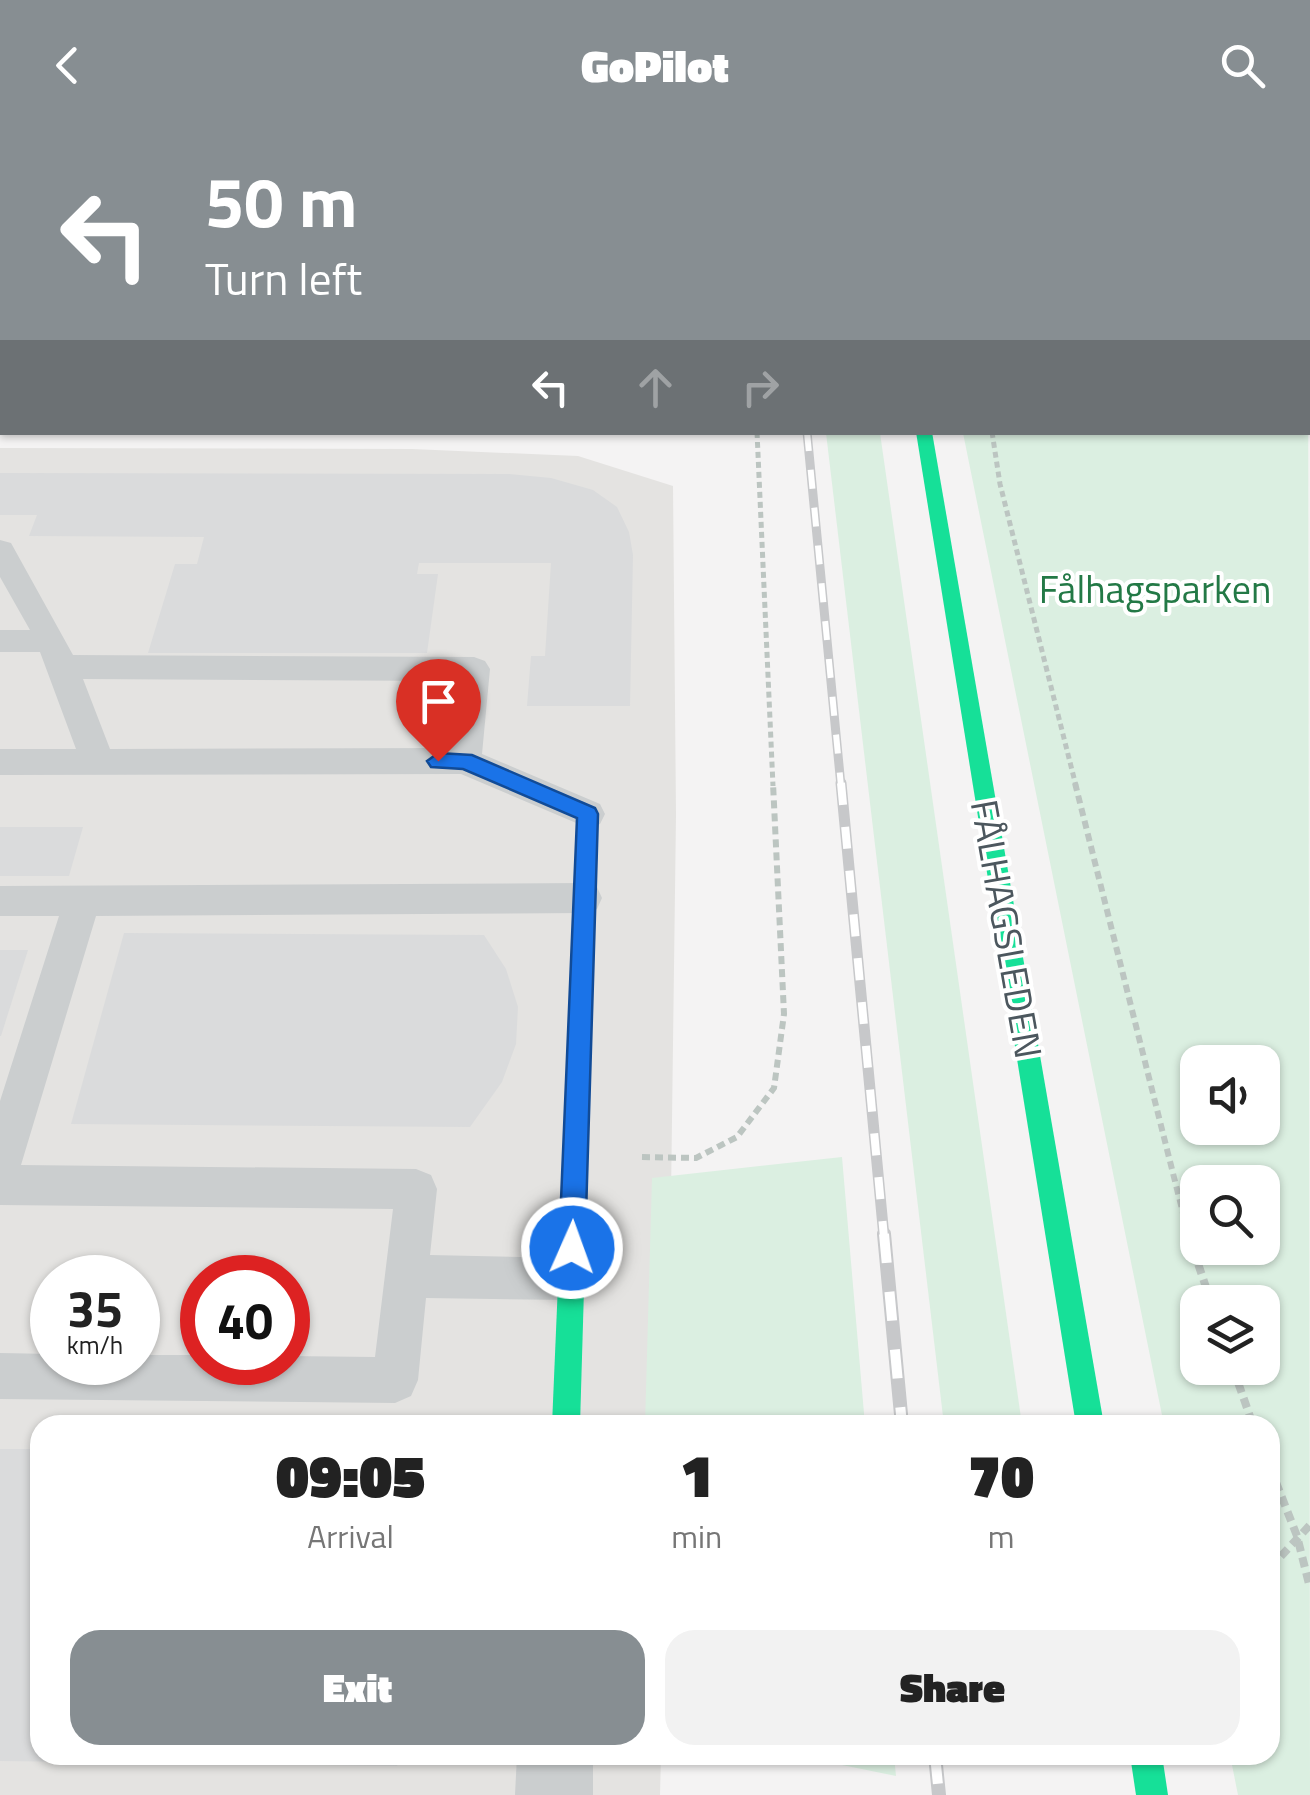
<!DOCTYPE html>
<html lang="en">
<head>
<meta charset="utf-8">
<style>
  :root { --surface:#fff; --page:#f2f2f2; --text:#222; --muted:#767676; --accent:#878e92 }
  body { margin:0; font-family:"Titillium Web",sans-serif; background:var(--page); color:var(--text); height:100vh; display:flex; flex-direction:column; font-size:38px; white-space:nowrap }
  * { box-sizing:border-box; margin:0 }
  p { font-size:32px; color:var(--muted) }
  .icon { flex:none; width:55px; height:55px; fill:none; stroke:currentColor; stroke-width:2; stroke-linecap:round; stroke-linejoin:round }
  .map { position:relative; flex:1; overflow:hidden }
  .drawer { position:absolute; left:30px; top:1285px; width:1250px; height:350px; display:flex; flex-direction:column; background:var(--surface); border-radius:30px; box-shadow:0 2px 8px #0004 }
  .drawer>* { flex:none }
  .hud { position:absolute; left:0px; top:0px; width:1310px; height:305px; box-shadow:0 2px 8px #0004; background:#878e92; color:#fff; overflow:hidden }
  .controls { position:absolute; left:1180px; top:915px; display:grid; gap:20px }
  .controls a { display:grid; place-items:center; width:100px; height:100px; border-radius:20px; background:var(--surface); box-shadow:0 2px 8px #0004; font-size:50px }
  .speed { position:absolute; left:30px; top:1125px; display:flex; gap:20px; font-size:50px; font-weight:700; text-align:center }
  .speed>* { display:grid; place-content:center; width:130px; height:130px; border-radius:50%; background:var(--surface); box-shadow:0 2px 8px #0004; line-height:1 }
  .speed small { font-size:25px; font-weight:400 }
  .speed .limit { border:15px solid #d22; background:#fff; color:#111 }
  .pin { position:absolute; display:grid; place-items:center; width:85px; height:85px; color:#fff; margin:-102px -42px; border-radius:50% 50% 50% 0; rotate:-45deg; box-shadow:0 0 10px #0007 }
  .pin .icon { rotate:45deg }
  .me { position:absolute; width:110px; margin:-55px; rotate:2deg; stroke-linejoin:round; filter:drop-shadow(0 0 8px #0008) }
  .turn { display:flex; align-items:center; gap:35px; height:210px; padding:0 40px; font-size:45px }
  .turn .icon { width:130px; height:130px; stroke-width:2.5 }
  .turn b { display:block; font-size:70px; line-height:85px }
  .lanes { display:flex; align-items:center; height:95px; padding:0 40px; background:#0003; justify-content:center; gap:50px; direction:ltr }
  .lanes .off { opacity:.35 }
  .eta { display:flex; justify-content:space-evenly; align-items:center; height:170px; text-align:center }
  .eta b { font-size:60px; font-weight:800; line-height:70px }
  .button { display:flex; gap:20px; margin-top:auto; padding:20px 40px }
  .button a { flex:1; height:115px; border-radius:30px; background:var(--accent); color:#fff; font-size:40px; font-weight:800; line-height:115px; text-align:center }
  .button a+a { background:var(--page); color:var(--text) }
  header { display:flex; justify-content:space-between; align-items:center; height:130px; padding:0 40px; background:var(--accent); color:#fff; font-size:45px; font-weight:800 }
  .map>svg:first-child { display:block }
  .commercial { fill:#e4e3e1; fill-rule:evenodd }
  .green { fill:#dbefe1; fill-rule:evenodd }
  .building { fill:#dadbdc }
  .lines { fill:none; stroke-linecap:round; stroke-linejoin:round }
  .path-far3 { stroke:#bcc5c1; stroke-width:4; stroke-dasharray:5 4; stroke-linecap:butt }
  .path-far2 { stroke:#bcc5c1; stroke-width:5; stroke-dasharray:6 4; stroke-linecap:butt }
  .path-far1 { stroke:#bcc5c1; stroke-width:6; stroke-dasharray:8 5; stroke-linecap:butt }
  .path { stroke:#bcc5c1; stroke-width:8; stroke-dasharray:10 6; stroke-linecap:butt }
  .lane { fill:#cbcecf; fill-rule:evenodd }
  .street { fill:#cbcecf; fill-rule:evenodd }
  .fast { fill:#16e098; fill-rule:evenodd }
  .rail-far2-casing { stroke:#c7c8ca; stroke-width:9 }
  .rail-far1-casing { stroke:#c7c8ca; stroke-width:11 }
  .rail-casing { stroke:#c7c8ca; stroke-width:14 }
  .rail-far2 { stroke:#fff; stroke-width:6; stroke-dasharray:19; stroke-linecap:butt }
  .rail-far1 { stroke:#fff; stroke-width:8; stroke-dasharray:22; stroke-linecap:butt }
  .rail { stroke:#fff; stroke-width:10; stroke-dasharray:29; stroke-linecap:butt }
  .route { fill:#1a73e8; stroke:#114b97; stroke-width:2.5 }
  .labels { text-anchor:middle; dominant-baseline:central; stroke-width:8; stroke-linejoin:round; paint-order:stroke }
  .park-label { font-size:38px; fill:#237946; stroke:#fff }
  .street-label { font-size:38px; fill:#4c575e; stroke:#fff }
</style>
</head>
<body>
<header><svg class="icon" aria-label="back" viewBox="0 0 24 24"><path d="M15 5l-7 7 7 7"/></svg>GoPilot<svg class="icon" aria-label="search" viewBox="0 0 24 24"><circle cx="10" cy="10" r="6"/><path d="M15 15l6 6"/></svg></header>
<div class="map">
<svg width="1310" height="1665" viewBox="0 0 1310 1665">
  <rect width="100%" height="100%" fill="#f4f3f3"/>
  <!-- commercial -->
  <path class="commercial" d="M0,318L412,319L578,326L673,356L676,685L668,1295H40V1625H661L660,1665H0ZM52,1148H138V1232H52ZM202,1148H288V1232H202Z"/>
  <!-- green -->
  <g class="green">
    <path d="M0,0H300L2,2L0,191Z"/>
    <path d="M1308,114L1310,1665H1238L1230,1625H1270V1295H1164L963,303L1308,302ZM1198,932H1262V998H1198ZM1198,1052H1262V1118H1198ZM1198,1172H1262V1238H1198Z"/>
    <path d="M826,303H880L1022,1295H944Z"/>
    <path d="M842,1027L865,1295H645L652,1048Z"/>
    <path d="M793,1625H894L896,1646Z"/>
  </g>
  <!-- building -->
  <g class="building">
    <path d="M0,343L509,344L551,348L593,360L617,377L629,402L633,425L630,576H527L531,526H545L551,433H419L417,444H438L427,523H148L175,434H197L204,407L29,406L37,385H0Z"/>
    <path d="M0,697H83L69,746H0Z"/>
    <path d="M124,803L484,805L506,839L518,877L516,914L502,952L470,997L71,994Z"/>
    <path d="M0,820H28L1,906H0Z"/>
    <path d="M0,1319H40V1625H404L397,1636L0,1631Z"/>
  </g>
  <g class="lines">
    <!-- path-far3 -->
    <path class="path-far3" d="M1308,261L1310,266"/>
    <!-- path-far2 -->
    <g class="path-far2">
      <path d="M757,302L773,656"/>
      <path d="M992,302L1000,354L1076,656"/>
    </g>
    <!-- path-far1 -->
    <g class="path-far1">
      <path d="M1075,653L1189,1107"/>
      <path d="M642,1027L696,1028L737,1007L774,958L784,884L773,653"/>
    </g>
    <!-- path -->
    <g class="path">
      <path d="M1188,1104L1211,1172"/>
      <path d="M1233,1238L1253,1295"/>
      <path d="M1270,1337L1297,1406L1310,1458"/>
      <path d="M1270,1438L1310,1395"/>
    </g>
    <!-- lane -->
    <g class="lane">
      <rect x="0" y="194" width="2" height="16"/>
      <path d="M0,410L11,413L73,525L474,527L485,531L490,539L482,624L600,674L605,684L600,694L588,698L461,644L0,645V619H76L40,522H0V500H30L0,447ZM83,549L457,551L449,618L110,619Z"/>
      <path d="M584,753L597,757L602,768L597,779L584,783L96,786L21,1035L416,1039L431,1045L437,1059L430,1125L571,1128L586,1134L593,1149L586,1164L571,1170L426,1168L418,1250L411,1266L395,1273L0,1269V1223L52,1224V1232H138V1225H202V1232H288V1226L375,1227L393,1079L0,1075V971L59,786H0V756Z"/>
    </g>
    <!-- street -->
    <g class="street">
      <path d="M1234,0H1266L1267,2H1235Z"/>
      <path d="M1308,103L1310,104V130L1308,129Z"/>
      <path d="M517,1625H593V1665H515Z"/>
    </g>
    <!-- fast -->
    <g class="fast">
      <path d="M862,0H876V2H863Z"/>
      <path d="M916,302H932L1104,1295H1076Z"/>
      <path d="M588,676L598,684L580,1295H552L578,684Z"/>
      <path d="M1130,1625H1162L1168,1665H1136Z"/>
    </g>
    <defs>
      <path id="rail-far2" d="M807,302L841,656"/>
      <path id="rail-far1" d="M841,653L884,1107"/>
      <g id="rail">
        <path d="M884,1104L902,1295"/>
        <path d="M935,1625L939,1665"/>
      </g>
    </defs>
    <!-- rail-far2 casing -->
    <use href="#rail-far2" class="rail-far2-casing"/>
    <!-- rail-far1 casing -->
    <use href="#rail-far1" class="rail-far1-casing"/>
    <!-- rail casing -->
    <use href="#rail" class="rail-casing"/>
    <!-- rail-far2 -->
    <use href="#rail-far2" class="rail-far2"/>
    <!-- rail-far1 -->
    <use href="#rail-far1" class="rail-far1"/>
    <!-- rail -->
    <use href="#rail" class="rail"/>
  </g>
  <!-- route -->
  <path class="route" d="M438,623L472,625L595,678L598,684L585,1118L581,1127L572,1131L563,1127L559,1118L577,688L463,639L431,637L427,631Z"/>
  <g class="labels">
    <!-- park labels -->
    <g class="park-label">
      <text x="1155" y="459">Fålhagsparken</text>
    </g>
    <!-- street labels -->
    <g class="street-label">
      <text transform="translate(1007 799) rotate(80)">FÅLHAGSLEDEN</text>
    </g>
  </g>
</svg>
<div class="controls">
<a><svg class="icon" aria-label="sound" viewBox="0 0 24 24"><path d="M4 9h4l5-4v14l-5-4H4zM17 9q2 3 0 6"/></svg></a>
<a><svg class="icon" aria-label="search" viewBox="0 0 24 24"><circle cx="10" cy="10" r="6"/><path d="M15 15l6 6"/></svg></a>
<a><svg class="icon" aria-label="layers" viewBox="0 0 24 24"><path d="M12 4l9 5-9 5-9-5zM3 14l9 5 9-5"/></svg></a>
</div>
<div class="speed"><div>35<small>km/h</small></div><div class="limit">40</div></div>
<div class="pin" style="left:438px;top:631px;background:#d93025"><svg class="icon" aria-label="arrive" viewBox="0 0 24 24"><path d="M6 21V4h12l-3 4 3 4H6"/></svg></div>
<svg class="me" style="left:572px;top:1118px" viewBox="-20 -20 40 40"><circle r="17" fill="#1a73e8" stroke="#fff" stroke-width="3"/><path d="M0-11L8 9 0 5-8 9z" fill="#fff"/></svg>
<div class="hud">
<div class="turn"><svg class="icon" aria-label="left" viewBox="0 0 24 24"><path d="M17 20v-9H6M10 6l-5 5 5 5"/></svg><div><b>50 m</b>Turn left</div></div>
<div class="lanes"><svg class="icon" aria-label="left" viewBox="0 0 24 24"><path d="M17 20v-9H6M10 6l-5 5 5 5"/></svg><svg class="icon off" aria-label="ahead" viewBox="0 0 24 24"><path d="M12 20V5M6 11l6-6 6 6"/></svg><svg class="icon off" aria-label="right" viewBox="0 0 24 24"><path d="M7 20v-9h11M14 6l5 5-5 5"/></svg></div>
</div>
<section class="drawer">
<div class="eta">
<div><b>09:05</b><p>Arrival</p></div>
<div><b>1</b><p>min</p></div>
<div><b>70</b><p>m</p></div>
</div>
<div class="button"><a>Exit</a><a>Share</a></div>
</section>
</div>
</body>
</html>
